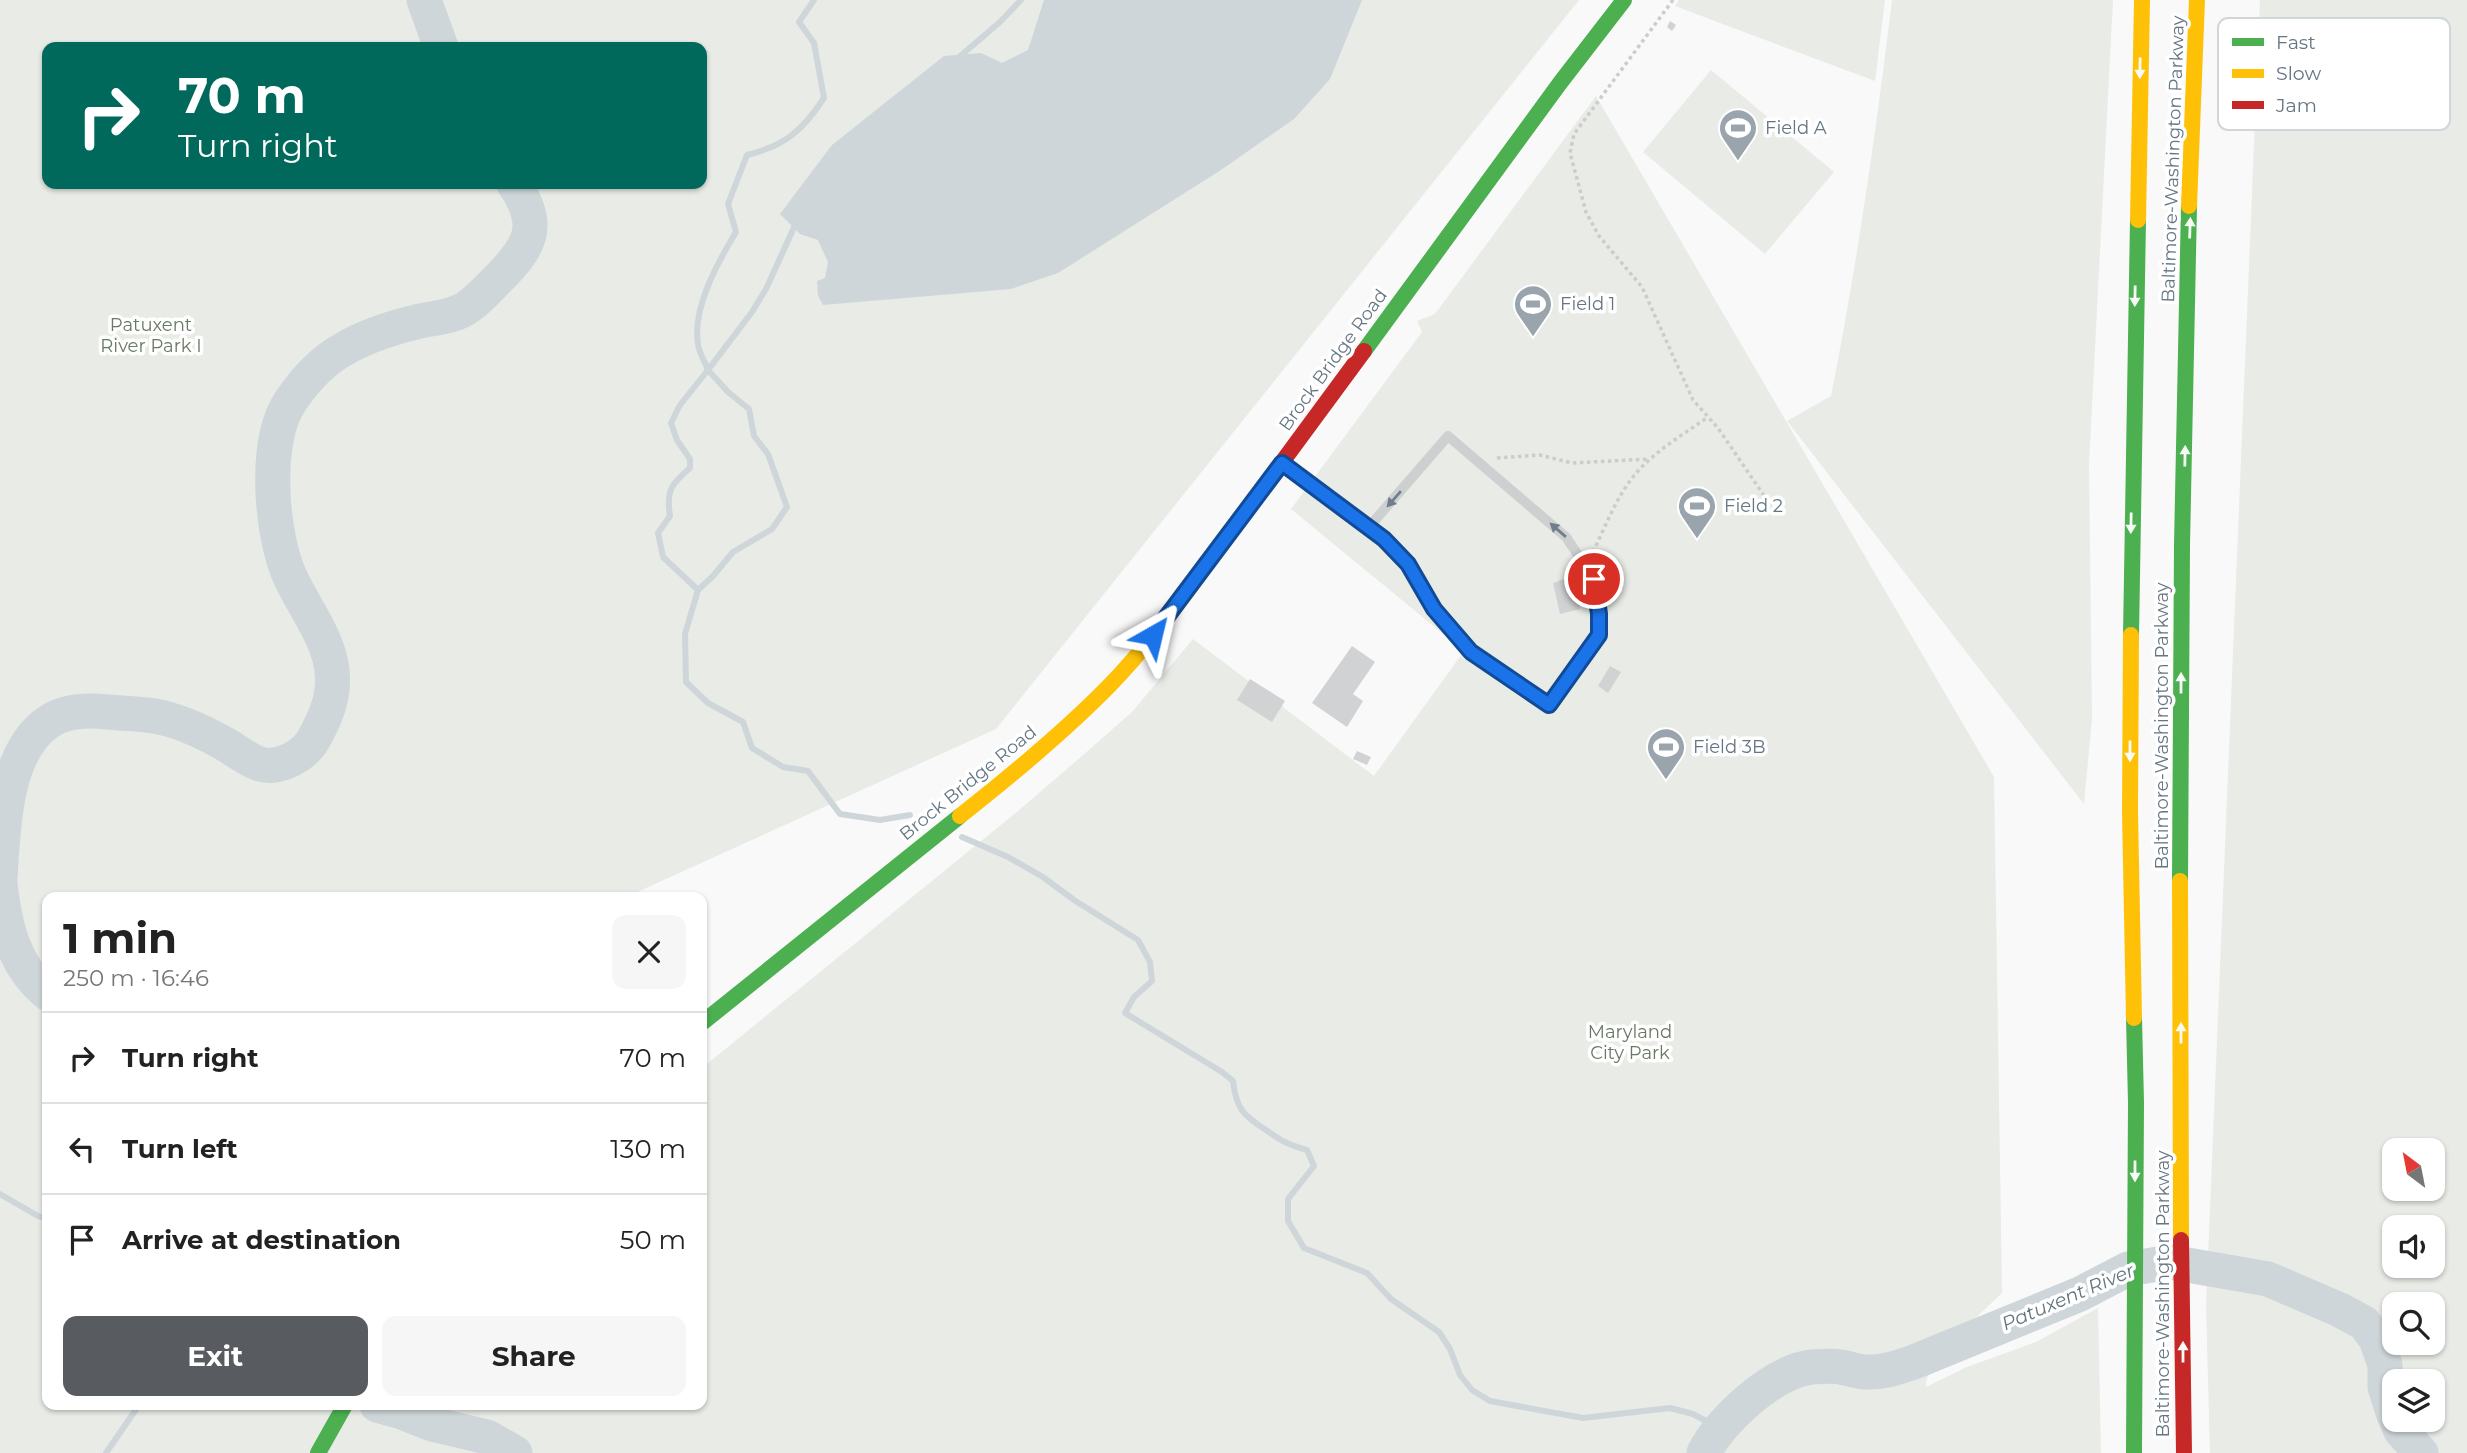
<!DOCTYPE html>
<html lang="en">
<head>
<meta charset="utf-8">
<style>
  :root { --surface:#fff; --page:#f6f6f6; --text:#222; --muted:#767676; --line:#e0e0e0; --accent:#585c60 }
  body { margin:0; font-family:Montserrat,sans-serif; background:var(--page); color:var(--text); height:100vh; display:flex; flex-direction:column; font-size:26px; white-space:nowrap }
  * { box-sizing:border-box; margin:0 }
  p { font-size:23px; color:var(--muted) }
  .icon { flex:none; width:38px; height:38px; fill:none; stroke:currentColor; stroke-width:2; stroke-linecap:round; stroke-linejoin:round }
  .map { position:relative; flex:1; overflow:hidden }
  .panel { position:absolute; left:42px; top:892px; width:665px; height:518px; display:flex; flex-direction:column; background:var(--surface); border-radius:14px; box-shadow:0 2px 5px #0004 }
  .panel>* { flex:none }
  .top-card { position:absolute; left:42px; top:42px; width:665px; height:147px; border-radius:14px; box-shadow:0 2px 5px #0004; background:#00695c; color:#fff; overflow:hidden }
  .needle { width:46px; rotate:328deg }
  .controls { position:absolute; left:2382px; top:1138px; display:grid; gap:14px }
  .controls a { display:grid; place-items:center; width:63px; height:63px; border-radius:14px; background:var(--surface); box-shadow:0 2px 5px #0004; font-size:35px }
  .pin { position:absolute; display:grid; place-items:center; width:60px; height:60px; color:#fff; margin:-30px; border:4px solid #fff; border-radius:50%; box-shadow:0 2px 7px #0007 }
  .me { position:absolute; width:77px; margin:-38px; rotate:37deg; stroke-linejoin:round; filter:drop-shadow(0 0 5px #0008) }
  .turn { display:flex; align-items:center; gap:24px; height:147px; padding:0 21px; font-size:32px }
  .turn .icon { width:91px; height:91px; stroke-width:2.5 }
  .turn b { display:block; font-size:49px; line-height:60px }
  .round { display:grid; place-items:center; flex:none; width:74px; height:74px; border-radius:14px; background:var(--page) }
  .overview { display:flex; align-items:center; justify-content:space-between; height:119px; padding:0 21px }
  h1 { font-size:42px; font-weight:700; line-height:52px }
  .primary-button { display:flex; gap:14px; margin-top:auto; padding:14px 21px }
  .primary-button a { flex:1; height:80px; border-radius:14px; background:var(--accent); color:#fff; font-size:28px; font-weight:700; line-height:80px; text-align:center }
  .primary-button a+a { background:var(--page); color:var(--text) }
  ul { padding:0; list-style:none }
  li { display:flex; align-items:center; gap:21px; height:91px; padding:0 21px; border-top:2px solid var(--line) }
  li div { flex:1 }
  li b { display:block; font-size:26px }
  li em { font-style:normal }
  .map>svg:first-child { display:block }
  .green { fill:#e8ebe6; fill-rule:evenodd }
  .water { fill:#ced6d9 }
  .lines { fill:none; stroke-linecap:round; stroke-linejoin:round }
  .stream { stroke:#ced6d9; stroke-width:6 }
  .river { stroke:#ced6d9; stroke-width:35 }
  .building { fill:#d0d2d3 }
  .path { stroke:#cbcccd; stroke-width:3.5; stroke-dasharray:3.5 3.5; stroke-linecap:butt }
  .lane { stroke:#cecfd0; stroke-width:10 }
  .fast { stroke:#4caf50; stroke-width:16 }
  .slow { stroke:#ffc107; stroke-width:16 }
  .jam { stroke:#c62828; stroke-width:16 }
  .oneway { fill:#f6fbf6 }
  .oneway2 { fill:#707f8b }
  .route-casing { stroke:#114b97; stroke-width:18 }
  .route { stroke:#1a73e8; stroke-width:12 }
  .labels { text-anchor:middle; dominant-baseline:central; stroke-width:7; stroke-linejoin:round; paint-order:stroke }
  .poi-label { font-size:18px; fill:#657683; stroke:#fff; text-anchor:start }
  .street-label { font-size:18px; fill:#657683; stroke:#fff }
  .park-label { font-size:18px; fill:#687a64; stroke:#fff }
  .water-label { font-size:19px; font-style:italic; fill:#60757c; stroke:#fff }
  .key { fill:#fff; stroke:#d1d6da; stroke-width:2 }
  .key-label { font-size:19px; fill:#657683 }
</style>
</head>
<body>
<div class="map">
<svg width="2467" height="1453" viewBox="0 0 2467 1453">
  <rect width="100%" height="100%" fill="#f9f9f9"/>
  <!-- green -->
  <g class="green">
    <path d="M0,0H1579L996,729L624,898H47V1405H702V1068L1018,811L1082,756L1132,712L1193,639L1374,776L1464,651L1291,509L1422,332L1417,321L1435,314L1596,96L1994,777L2002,1293C1983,1312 1925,1361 1926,1387L1967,1367L2036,1342L2098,1308L2101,1453H0ZM47,47H702V184H47Z"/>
    <path d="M1679,0H1885L1875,81L1675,6Z"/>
    <path d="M1892,0H2113L2089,464L2092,719L2084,804L1787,421L1831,396C1857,265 1876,133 1892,0Z"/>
    <path d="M2260,0H2467V1453H2210L2206,1306ZM2394,1150H2432V1188H2394ZM2394,1227H2432V1265H2394ZM2394,1304H2432V1342H2394ZM2394,1381H2432V1419H2394Z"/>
    <path d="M1711,70L1834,172L1765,254L1643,152Z"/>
  </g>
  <!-- water -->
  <path class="water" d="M1044,0H1362L1330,79L1294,119L1221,170L1058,273L1011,289L823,305L818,296L817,281L825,278L828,262L818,240L800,234L780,214L832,145L944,56L981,53L1002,63L1028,50Z"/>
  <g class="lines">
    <!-- stream -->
    <g class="stream">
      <path d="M814,0L799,22L814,43L824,98C803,130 785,146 747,155L728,204L736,232C718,262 692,308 698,344C699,353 705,362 708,370L680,405L671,423L677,440L690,459V468C671,484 666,491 670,516L658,533L663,557L698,590L685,634L686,682L708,703L743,722L752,748L783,767L808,771L840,814L880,820L910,815"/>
      <path d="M958,58L1000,22L1021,0"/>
      <path d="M698,590L713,576L733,552L772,529L787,507L768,454L754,436L749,409L728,392L708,370L752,312L766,289L796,223"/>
      <path d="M962,837L1008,857L1043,877L1074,900L1138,940L1150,962L1152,981L1134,997L1125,1013L1222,1072L1233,1081C1236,1109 1244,1116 1266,1130C1283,1142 1287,1144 1307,1150L1314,1166L1288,1199V1221L1304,1248L1367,1273L1391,1299L1439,1332L1450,1349L1460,1375L1472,1390L1490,1401L1583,1418L1670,1408L1693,1414L1719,1428"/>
      <path d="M0,1194L38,1216L47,1219"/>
      <path d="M106,1453L139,1405"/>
    </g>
    <!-- river -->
    <g class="river">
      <path d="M424,0L441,47"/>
      <path d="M0,878C3,830 4,750 50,721C67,710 88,710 107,712C128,714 151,713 171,720C192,726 211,736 230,747C239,753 250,761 260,764C276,769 297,759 308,747C315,739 321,725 325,716C348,661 314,626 291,579C271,537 263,442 290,402C304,381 322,361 344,349C366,336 391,328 416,322C431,318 447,318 461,311C475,304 486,291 497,280C530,247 543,226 514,184"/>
      <path d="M0,884C5,926 13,965 47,993"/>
      <path d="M377,1405L399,1411L432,1424L487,1437L515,1453"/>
      <path d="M2396,1419L2401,1431L2421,1453"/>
      <path d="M1704,1453C1720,1420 1774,1371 1812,1367C1821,1367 1831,1365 1840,1367C1849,1368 1857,1372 1866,1372C1883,1373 1899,1367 1914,1362L2080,1294L2128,1269L2170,1262L2268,1279L2340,1310L2364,1323L2376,1339L2385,1365V1387L2394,1415"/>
    </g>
  </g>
  <!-- building -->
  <g class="building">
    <path d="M1670,21L1676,25L1672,31L1667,27Z"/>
    <path d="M1572,576L1580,609L1560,614L1553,583Z"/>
    <path d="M1352,646L1375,662L1353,694L1363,701L1347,727L1312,703Z"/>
    <path d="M1610,666L1621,672L1608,693L1598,686Z"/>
    <path d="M1250,679L1285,701L1272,722L1237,700Z"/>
    <path d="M1357,751L1371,757L1367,765L1353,759Z"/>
  </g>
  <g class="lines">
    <!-- path -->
    <g class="path">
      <path d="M1673,0L1574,134L1570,153L1586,212L1599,236L1642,287L1693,400L1718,428L1767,500"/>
      <path d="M1497,458L1540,455L1572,463L1649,459"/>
      <path d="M1593,552C1606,525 1618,493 1638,471C1658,449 1684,434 1708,417"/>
    </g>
    <!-- lane -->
    <path class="lane" d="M1284,464L1384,539L1408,564L1434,609L1471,652L1549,705L1599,635V614L1594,579L1566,537L1448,436L1369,527"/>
    <!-- fast -->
    <g class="fast">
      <path d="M1364,351L1560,83L1624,0"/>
      <path d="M2131,635L2138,220"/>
      <path d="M2180,881L2182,545L2189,206"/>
      <path d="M702,1023L960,816"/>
      <path d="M318,1453L345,1405"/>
      <path d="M2134,1453L2136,1103L2134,1018"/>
    </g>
    <!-- slow -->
    <g class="slow">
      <path d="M2189,206L2197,0"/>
      <path d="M2138,220L2142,0"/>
      <path d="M2131,635L2130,812L2134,1018"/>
      <path d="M960,816C1012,775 1064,732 1110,685C1150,644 1184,595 1218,549"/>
      <path d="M2180,881L2181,1240"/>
    </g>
    <!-- jam -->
    <g class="jam">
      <path d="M1218,549L1364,351"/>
      <path d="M2181,1240L2184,1453"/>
    </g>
  </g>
  <!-- one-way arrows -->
  <defs><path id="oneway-solid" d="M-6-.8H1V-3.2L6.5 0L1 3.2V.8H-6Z" transform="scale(1.75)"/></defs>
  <g class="oneway">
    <use href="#oneway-solid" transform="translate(2140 68) rotate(91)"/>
    <use href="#oneway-solid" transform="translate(2190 228) rotate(-88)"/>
    <use href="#oneway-solid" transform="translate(2135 296) rotate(91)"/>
    <use href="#oneway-solid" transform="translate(2185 456) rotate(-89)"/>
    <use href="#oneway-solid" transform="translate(2131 523) rotate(91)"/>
    <use href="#oneway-solid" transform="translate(2181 683) rotate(-90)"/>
    <use href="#oneway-solid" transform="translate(2130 751) rotate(90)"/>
    <use href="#oneway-solid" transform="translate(2181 1033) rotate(-90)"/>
    <use href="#oneway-solid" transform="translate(2135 1171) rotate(90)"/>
    <use href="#oneway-solid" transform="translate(2183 1352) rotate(-90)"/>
  </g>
  <g class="oneway2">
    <use href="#oneway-solid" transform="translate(1394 499) rotate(131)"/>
    <use href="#oneway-solid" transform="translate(1558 530) rotate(-139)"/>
  </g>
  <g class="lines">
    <defs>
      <path id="route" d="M1153,635L1282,463L1384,539L1408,564L1434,609L1471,652L1549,705L1599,635V614L1594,579"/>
    </defs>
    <!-- route casing -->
    <use href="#route" class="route-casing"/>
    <!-- route -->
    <use href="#route" class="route"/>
  </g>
  <!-- icons -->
  <defs>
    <symbol id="stadium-pin" viewBox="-11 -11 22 30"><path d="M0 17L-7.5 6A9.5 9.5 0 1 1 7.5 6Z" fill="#99a4ac" stroke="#fff"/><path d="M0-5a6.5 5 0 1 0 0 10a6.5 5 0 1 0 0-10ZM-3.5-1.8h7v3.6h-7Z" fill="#fff"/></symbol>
  </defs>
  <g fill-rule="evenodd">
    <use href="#stadium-pin" x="1716" y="106" width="44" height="60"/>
    <use href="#stadium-pin" x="1511" y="282" width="44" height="60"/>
    <use href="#stadium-pin" x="1675" y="484" width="44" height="60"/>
    <use href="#stadium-pin" x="1644" y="725" width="44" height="60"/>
  </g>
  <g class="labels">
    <!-- poi labels -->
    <g class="poi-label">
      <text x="1765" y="128">Field A</text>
      <text x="1560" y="304">Field 1</text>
      <text x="1724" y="506">Field 2</text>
      <text x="1693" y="747">Field 3B</text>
    </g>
    <!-- street labels -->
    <g class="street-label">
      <text transform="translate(2173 159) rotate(-88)">Baltimore-Washington Parkway</text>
      <text transform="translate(1333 360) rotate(-54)">Brock Bridge Road</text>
      <text transform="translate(2162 726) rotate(-90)">Baltimore-Washington Parkway</text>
      <text transform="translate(968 783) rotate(-39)">Brock Bridge Road</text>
      <text transform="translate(2163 1294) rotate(-90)">Baltimore-Washington Parkway</text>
    </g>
    <!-- park labels -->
    <g class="park-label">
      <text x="151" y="325">Patuxent<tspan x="151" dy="21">River Park I</tspan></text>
      <text x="1630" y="1032">Maryland<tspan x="1630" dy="21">City Park</tspan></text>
    </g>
    <!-- water labels -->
    <g class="water-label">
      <text transform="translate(2068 1297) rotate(-23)">Patuxent River</text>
    </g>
  </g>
  <!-- legend -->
  <rect x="2218" y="18" width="232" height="112" rx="10" class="key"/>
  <rect x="2232" y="38" width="32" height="8" fill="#4caf50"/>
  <rect x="2232" y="69" width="32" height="9" fill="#ffc107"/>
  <rect x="2232" y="101" width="32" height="8" fill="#c62828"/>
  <g class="key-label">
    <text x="2276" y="49">Fast</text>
    <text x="2276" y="80">Slow</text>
    <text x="2276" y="112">Jam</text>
  </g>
</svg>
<div class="controls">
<a><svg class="needle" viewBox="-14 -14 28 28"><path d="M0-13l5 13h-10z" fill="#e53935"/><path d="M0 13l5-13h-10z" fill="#767676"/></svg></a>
<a><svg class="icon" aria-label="sound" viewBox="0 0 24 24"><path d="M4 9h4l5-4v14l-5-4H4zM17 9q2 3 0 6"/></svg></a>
<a><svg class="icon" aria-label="search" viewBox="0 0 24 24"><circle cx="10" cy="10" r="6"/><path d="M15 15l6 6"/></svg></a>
<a><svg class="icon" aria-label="layers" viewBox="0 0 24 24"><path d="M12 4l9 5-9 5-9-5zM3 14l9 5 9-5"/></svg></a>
</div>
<div class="pin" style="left:1594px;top:579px;background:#d93025"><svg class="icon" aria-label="arrive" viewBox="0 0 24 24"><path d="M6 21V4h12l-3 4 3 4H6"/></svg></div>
<svg class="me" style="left:1153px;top:635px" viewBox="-20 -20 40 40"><path d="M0-17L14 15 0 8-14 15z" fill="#1a73e8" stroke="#fff" stroke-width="4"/></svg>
<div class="top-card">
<div class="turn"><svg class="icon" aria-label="right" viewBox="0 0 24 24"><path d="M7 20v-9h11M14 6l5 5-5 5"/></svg><div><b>70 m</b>Turn right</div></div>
</div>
<section class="panel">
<div class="overview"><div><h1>1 min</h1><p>250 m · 16:46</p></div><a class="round"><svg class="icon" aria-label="close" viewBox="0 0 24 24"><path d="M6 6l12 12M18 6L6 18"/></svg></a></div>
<ul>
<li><svg class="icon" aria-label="right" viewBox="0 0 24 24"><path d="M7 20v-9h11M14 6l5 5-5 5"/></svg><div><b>Turn right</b></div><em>70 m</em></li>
<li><svg class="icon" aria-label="left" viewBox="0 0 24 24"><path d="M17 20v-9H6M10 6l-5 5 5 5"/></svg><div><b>Turn left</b></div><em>130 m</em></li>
<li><svg class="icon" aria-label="arrive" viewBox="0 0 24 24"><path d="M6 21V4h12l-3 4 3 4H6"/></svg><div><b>Arrive at destination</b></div><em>50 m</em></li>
</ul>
<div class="primary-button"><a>Exit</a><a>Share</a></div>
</section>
</div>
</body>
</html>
